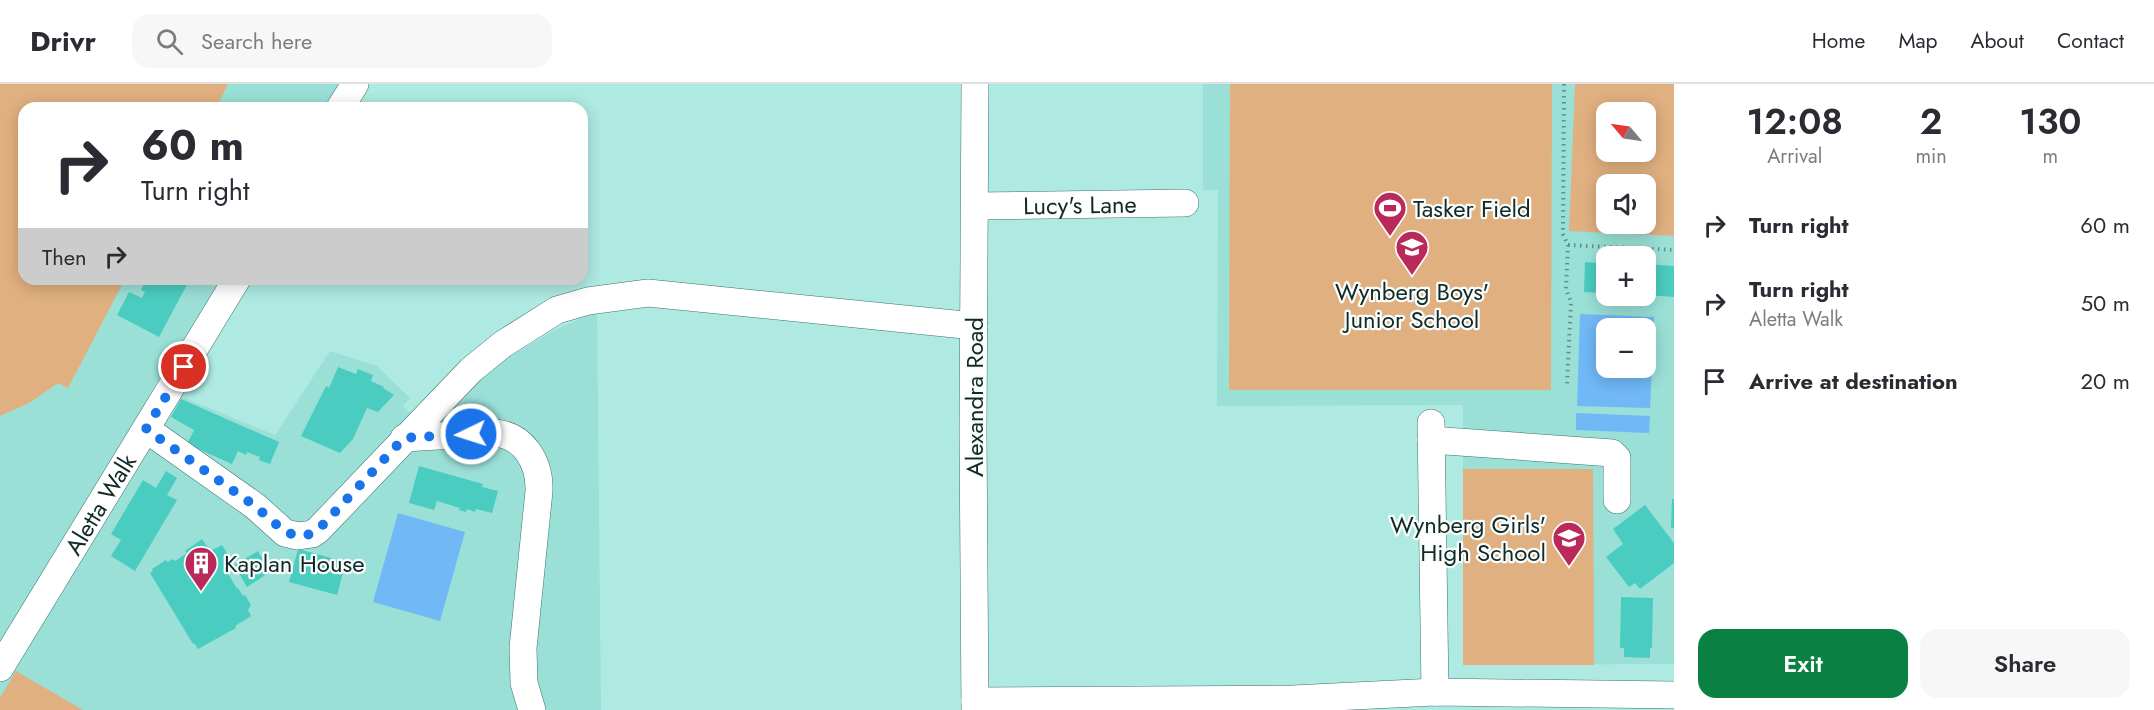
<!DOCTYPE html>
<html lang="en">
<head>
<meta charset="utf-8">
<style>
  :root { --surface:#fff; --page:#f7f7f7; --text:#2b2b33; --muted:#7c7c81; --line:#e1e1e2; --accent:#0b8043 }
  body { margin:0; font-family:Jost,sans-serif; background:var(--page); color:var(--text); height:100vh; display:flex; flex-direction:column; font-size:22px; white-space:nowrap }
  * { box-sizing:border-box; margin:0 }
  p { font-size:20px; color:var(--muted) }
  .icon { flex:none; width:33px; height:33px; fill:none; stroke:currentColor; stroke-width:2; stroke-linecap:round; stroke-linejoin:round }
  .map { position:relative; flex:1; overflow:hidden }
  .side { display:flex; flex-direction:column; background:var(--surface); width:480px }
  .side>* { flex:none }
  .top-card { position:absolute; left:18px; top:18px; width:570px; height:183px; border-radius:18px; box-shadow:0 3px 15px #0003; background:#fff; color:var(--text); overflow:hidden }
  .needle { width:39px; rotate:299deg }
  .buttons { position:absolute; left:1596px; top:18px; display:grid; gap:12px }
  .buttons a { display:grid; place-items:center; width:60px; height:60px; border-radius:12px; background:var(--surface); box-shadow:0 3px 15px #0003; font-size:30px }
  .pin { position:absolute; display:grid; place-items:center; width:51px; height:51px; color:#fff; margin:-26px; border:3px solid #fff; border-radius:50%; box-shadow:0 2px 6px #0007 }
  .me { position:absolute; width:66px; margin:-33px; rotate:266deg; stroke-linejoin:round; filter:drop-shadow(0 0 4px #0008) }
  .turn { display:flex; align-items:center; gap:21px; height:126px; padding:0 24px; font-size:27px }
  .turn .icon { width:78px; height:78px; stroke-width:2.5 }
  .turn b { display:block; font-size:42px; line-height:51px }
  .then { display:flex; align-items:center; height:57px; padding:0 24px; background:#0003; gap:12px; font-size:22px }
  .eta { display:flex; justify-content:space-evenly; align-items:center; height:102px; text-align:center }
  .eta b { font-size:36px; font-weight:600; line-height:42px }
  .primary-button { display:flex; gap:12px; margin-top:auto; padding:12px 24px }
  .primary-button a { flex:1; height:69px; border-radius:18px; background:var(--accent); color:#fff; font-size:24px; font-weight:600; line-height:69px; text-align:center }
  .primary-button a+a { background:var(--page); color:var(--text) }
  ul { padding:0; list-style:none }
  li { display:flex; align-items:center; gap:18px; height:78px; padding:0 24px }
  li div { flex:1 }
  li b { display:block; font-size:22px }
  li em { font-style:normal }
  header { display:flex; align-items:center; gap:36px; box-sizing:border-box; height:84px; padding:0 30px; background:var(--surface); border-bottom:2px solid var(--line) }
  header strong { font-size:28px }
  nav { display:flex; gap:33px; margin-inline-start:auto; font-size:21px }
  .search { width:420px; height:54px; background:var(--page); display:flex; align-items:center; gap:15px; box-sizing:border-box; padding:0 21px; border-radius:18px; color:var(--muted); font-size:22px }
  main { display:flex; flex:1; min-height:0 }
  .map>svg:first-child { display:block }
  .built { fill:#9ae0d7; fill-rule:evenodd }
  .green { fill:#e0b080; fill-rule:evenodd }
  .water { fill:#70b8f6; fill-rule:evenodd }
  .building { fill:#4acdc0 }
  .lines { fill:none; stroke-linecap:round; stroke-linejoin:round }
  .minor-casing { stroke:#3b746e; stroke-width:28 }
  .path { stroke:#648e89; stroke-width:4; stroke-dasharray:1.5 4.5; stroke-linecap:butt }
  .minor { stroke:#fff; stroke-width:27 }
  .route { stroke:#1a73e8; stroke-width:10; stroke-dasharray:0 18 }
  .labels { text-anchor:middle; dominant-baseline:central; stroke-width:4.5; stroke-linejoin:round; paint-order:stroke }
  .street-label { font-size:24px; fill:#122a27; stroke:#f9fefd }
  .poi-label { font-size:24px; fill:#122a27; stroke:#f9fefd; text-anchor:start }
</style>
</head>
<body>
<header>
<strong>Drivr</strong>
<div class="search"><svg class="icon" aria-label="search" viewBox="0 0 24 24"><circle cx="10" cy="10" r="6"/><path d="M15 15l6 6"/></svg>Search here</div>
<nav><a>Home</a><a>Map</a><a>About</a><a>Contact</a></nav>
</header>
<main>
<div class="map">
<svg width="1674" height="626" viewBox="0 0 1674 626">
  <rect width="100%" height="100%" fill="#aeeae2"/>
  <!-- built -->
  <g class="built">
    <path d="M0,0H341L326,24H24V195H221L149,311L175,324L182,313L275,351L330,267L377,282L410,314L403,322L425,342L478,294L504,276L553,247L597,227L601,626H0Z"/>
    <path d="M1203,0H1674V580L1463,581V321L1217,322L1218,106H1203ZM1606,28H1646V68H1606ZM1606,100H1646V140H1606ZM1606,172H1646V212H1606ZM1606,244H1646V284H1606Z"/>
  </g>
  <!-- green -->
  <g class="green">
    <path d="M0,0H228L216,24H24V195H125L68,304L58,299L31,318L0,332Z"/>
    <path d="M1230,0H1552L1551,306H1229Z"/>
    <path d="M1575,0H1674V152L1569,147ZM1646,28V68H1606V28ZM1606,100H1646V140H1606Z"/>
    <path d="M1463,385H1593L1594,581H1463Z"/>
    <path d="M16,587L83,626H0V614Z"/>
  </g>
  <!-- water -->
  <g class="water">
    <path d="M1580,230L1654,233L1650,324L1577,322ZM1606,244H1646V284H1606Z"/>
    <path d="M1576,329L1650,332L1649,349L1576,346Z"/>
    <path d="M398,429L465,448L440,537L373,518Z"/>
  </g>
  <!-- building -->
  <g class="building">
    <path d="M1585,178L1606,180V209L1584,208Z"/>
    <path d="M1646,180L1674,182V213L1646,211Z"/>
    <path d="M146,195H190L159,253L117,231L129,208L142,214L145,208L141,206Z"/>
    <path d="M338,283L356,290L358,285L373,291L371,297L384,303L383,304L394,311L378,328L367,324L353,355L340,369L301,352L326,302L329,304Z"/>
    <path d="M181,315L279,358L270,380L259,376L260,373L247,368L246,371L238,367L232,380L187,360L194,346L171,333Z"/>
    <path d="M419,382L483,400L482,403L498,407L492,429L476,425L475,428L467,425L466,428L459,426L460,424L437,417L434,426L409,419Z"/>
    <path d="M166,387L177,394L167,411L177,416L135,487L111,472L121,456L111,450L143,396L156,404Z"/>
    <path d="M1672,415H1674V444H1671Z"/>
    <path d="M1645,421L1674,459V479L1640,505L1635,499L1629,503L1606,473L1623,460L1613,445Z"/>
    <path d="M202,455L213,471L212,466L222,461L234,481L226,486L237,505L238,504L243,512L245,511L251,521L248,526L251,532L235,542L236,544L198,565L194,559L193,560L150,489L153,487L152,485L166,476L167,478L173,475L175,477L187,469L185,467Z"/>
    <path d="M298,465L346,478L337,511L289,498Z"/>
    <path d="M258,467L270,488L247,503L234,481Z"/>
    <path d="M1621,513L1653,514L1652,564H1650V574L1624,573V564H1620Z"/>
  </g>
  <g class="lines">
    <defs>
      <g id="minor">
        <path d="M975,0L973,348L975,626"/>
        <path d="M340,24L355,0"/>
        <path id="s1" d="M975,122L1185,119"/>
        <path d="M1431,339L1435,608"/>
        <path d="M146,345L255,422L285,449L298,452L312,450L318,446L471,286L503,260L557,226L588,217L648,209L974,242"/>
        <path d="M404,354C421,353 438,352 455,351C467,350 480,348 493,349C524,350 540,379 539,407L523,564L524,599L532,626"/>
        <path d="M1431,356L1612,369L1617,374V416"/>
        <path id="s2" d="M0,584L237,195"/>
        <path d="M975,617L1293,615L1435,608L1674,611"/>
      </g>
    </defs>
    <!-- minor casing -->
    <use href="#minor" class="minor-casing"/>
    <!-- path -->
    <g class="path">
      <path d="M1564,0L1563,150L1568,161L1566,205L1571,218L1567,300"/>
      <path d="M1568,161L1674,166"/>
    </g>
    <!-- minor -->
    <use href="#minor" class="minor"/>
  </g>
  <g class="lines">
    <!-- route -->
    <path class="route" d="M184,283L146,345L255,422L285,448L298,452L312,450L318,446L404,354L471,350"/>
  </g>
  <!-- icons -->
  <defs>
    <symbol id="stadium-pin" viewBox="-11 -11 22 30"><path d="M0 17L-7.5 6A9.5 9.5 0 1 1 7.5 6Z" fill="#b92a5b" stroke="#f9fefd"/><path d="M0-5a6.5 5 0 1 0 0 10a6.5 5 0 1 0 0-10ZM-3.5-1.8h7v3.6h-7Z" fill="#fff"/></symbol>
    <symbol id="school-pin" viewBox="-11 -11 22 30"><path d="M0 17L-7.5 6A9.5 9.5 0 1 1 7.5 6Z" fill="#b92a5b" stroke="#f9fefd"/><path d="M0-5L7-2L0 1L-7-2ZM-4 1L0 2.5L4 1V4Q0 6-4 4Z" fill="#fff"/></symbol>
    <symbol id="building-pin" viewBox="-11 -11 22 30"><path d="M0 17L-7.5 6A9.5 9.5 0 1 1 7.5 6Z" fill="#b92a5b" stroke="#f9fefd"/><path d="M-4-6H4V6H1V3H-1V6H-4ZM-2.5-4.3h1.7v1.8h-1.7ZM.8-4.3h1.7v1.8H.8ZM-2.5-1h1.7V.8h-1.7ZM.8-1h1.7V.8H.8Z" fill="#fff"/></symbol>
  </defs>
  <g fill-rule="evenodd">
    <use href="#stadium-pin" x="1371" y="105" width="38" height="52"/>
    <use href="#school-pin" x="1393" y="144" width="38" height="52"/>
    <use href="#school-pin" x="1550" y="435" width="38" height="52"/>
    <use href="#building-pin" x="182" y="460" width="38" height="52"/>
  </g>
  <g class="labels">
    <!-- street labels -->
    <g class="street-label">
      <text stroke="none"><textPath href="#s1" startOffset="105">Lucy's Lane</textPath></text>
      <text transform="translate(974 313) rotate(-90)">Alexandra Road</text>
      <text stroke="none"><textPath href="#s2" startOffset="192">Aletta Walk</textPath></text>
    </g>
    <!-- poi labels -->
    <g class="poi-label">
      <text x="1413" y="124">Tasker Field</text>
      <text x="1412" y="207" text-anchor="middle">Wynberg Boys'<tspan x="1412" dy="28">Junior School</tspan></text>
      <text x="1546" y="440" text-anchor="end">Wynberg Girls'<tspan x="1546" dy="28">High School</tspan></text>
      <text x="224" y="479">Kaplan House</text>
    </g>
  </g>
</svg>
<div class="buttons">
<a><svg class="needle" viewBox="-14 -14 28 28"><path d="M0-13l5 13h-10z" fill="#e53935"/><path d="M0 13l5-13h-10z" fill="#7c7c81"/></svg></a>
<a><svg class="icon" aria-label="sound" viewBox="0 0 24 24"><path d="M4 9h4l5-4v14l-5-4H4zM17 9q2 3 0 6"/></svg></a>
<a>+</a>
<a>−</a>
</div>
<div class="pin" style="left:184px;top:283px;background:#d93025"><svg class="icon" aria-label="arrive" viewBox="0 0 24 24"><path d="M6 21V4h12l-3 4 3 4H6"/></svg></div>
<svg class="me" style="left:471px;top:350px" viewBox="-20 -20 40 40"><circle r="17" fill="#1a73e8" stroke="#fff" stroke-width="3"/><path d="M0-11L8 9 0 5-8 9z" fill="#fff"/></svg>
<div class="top-card">
<div class="turn"><svg class="icon" aria-label="right" viewBox="0 0 24 24"><path d="M7 20v-9h11M14 6l5 5-5 5"/></svg><div><b>60 m</b>Turn right</div></div>
<div class="then">Then<svg class="icon" aria-label="right" viewBox="0 0 24 24"><path d="M7 20v-9h11M14 6l5 5-5 5"/></svg></div>
</div>
</div>
<section class="side">
<div class="eta">
<div><b>12:08</b><p>Arrival</p></div>
<div><b>2</b><p>min</p></div>
<div><b>130</b><p>m</p></div>
</div>
<ul>
<li><svg class="icon" aria-label="right" viewBox="0 0 24 24"><path d="M7 20v-9h11M14 6l5 5-5 5"/></svg><div><b>Turn right</b></div><em>60 m</em></li>
<li><svg class="icon" aria-label="right" viewBox="0 0 24 24"><path d="M7 20v-9h11M14 6l5 5-5 5"/></svg><div><b>Turn right</b><p>Aletta Walk</p></div><em>50 m</em></li>
<li><svg class="icon" aria-label="arrive" viewBox="0 0 24 24"><path d="M6 21V4h12l-3 4 3 4H6"/></svg><div><b>Arrive at destination</b></div><em>20 m</em></li>
</ul>
<div class="primary-button"><a>Exit</a><a>Share</a></div>
</section>
</main>
</body>
</html>
